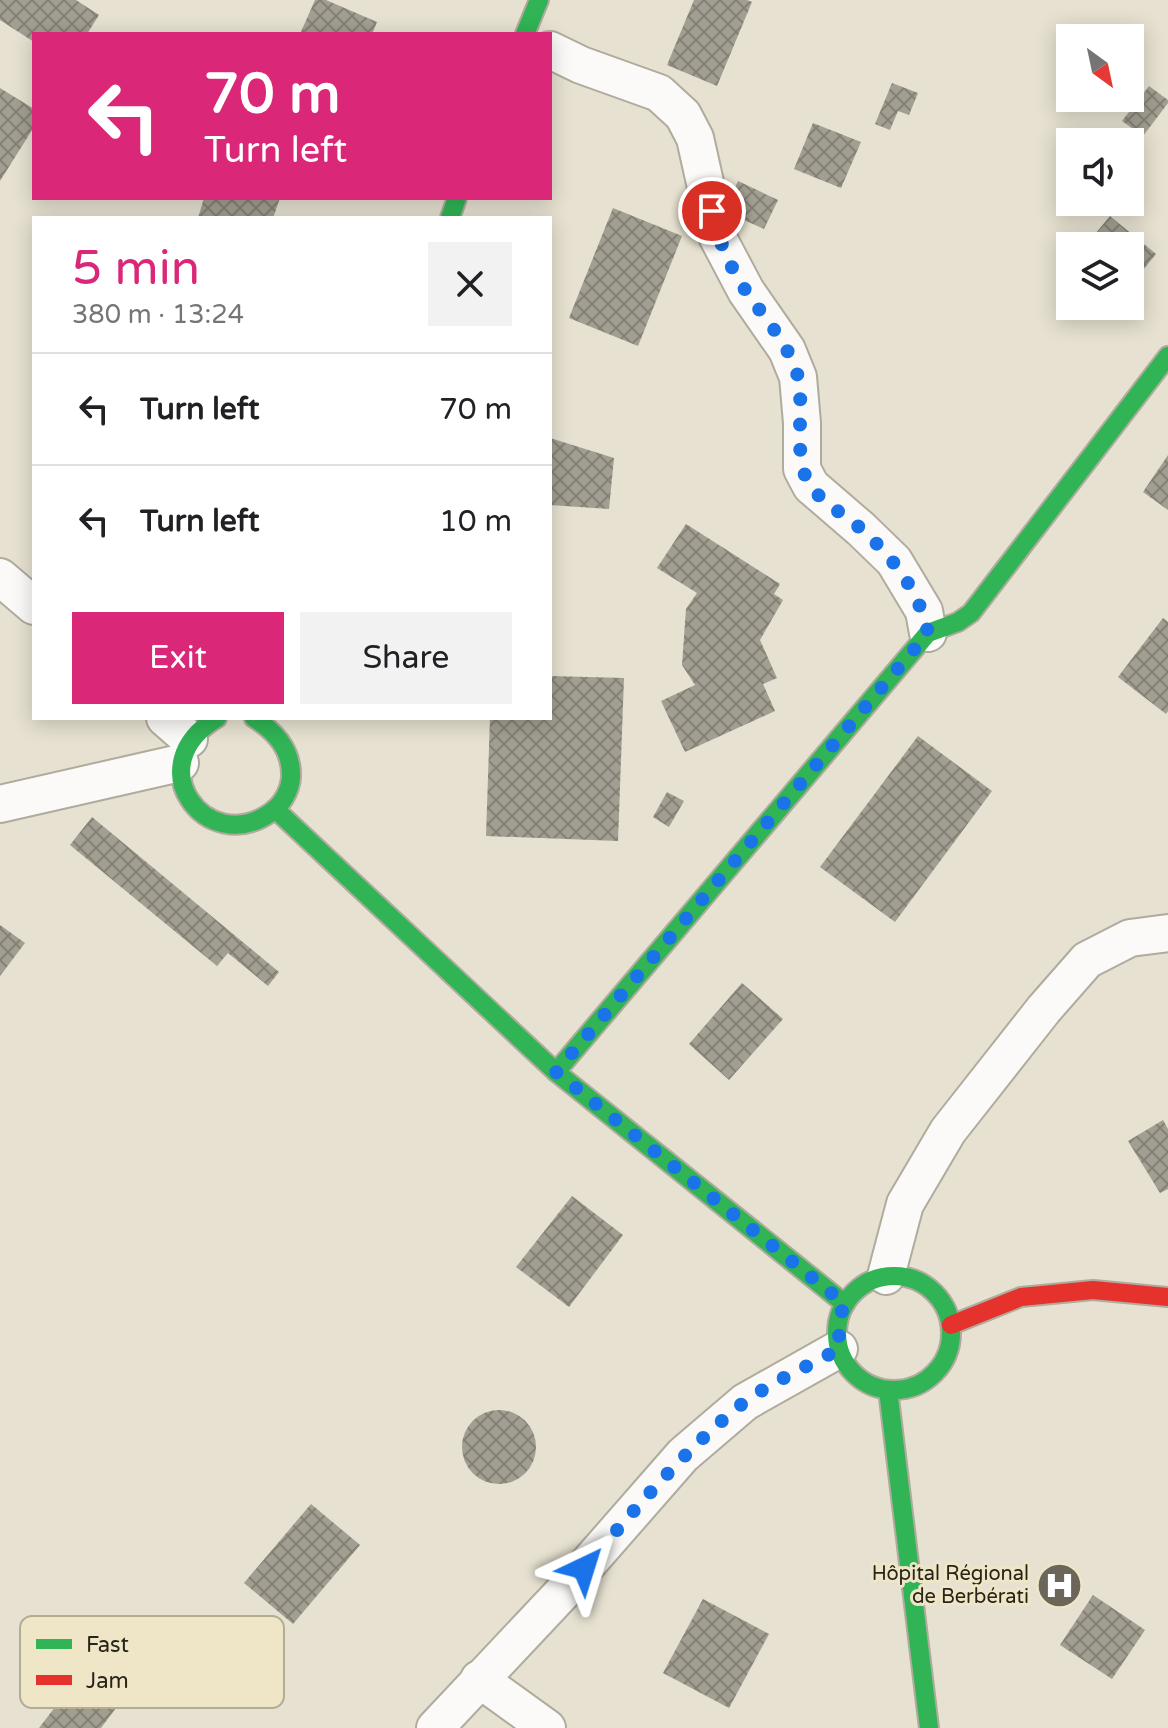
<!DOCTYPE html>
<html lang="en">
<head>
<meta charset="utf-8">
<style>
  :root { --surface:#fff; --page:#f2f2f2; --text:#202124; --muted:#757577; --line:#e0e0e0; --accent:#db2777 }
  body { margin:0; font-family:"Varela Round",sans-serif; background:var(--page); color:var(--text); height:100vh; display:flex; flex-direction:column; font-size:30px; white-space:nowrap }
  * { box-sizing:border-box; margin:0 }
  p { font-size:26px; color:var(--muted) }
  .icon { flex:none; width:44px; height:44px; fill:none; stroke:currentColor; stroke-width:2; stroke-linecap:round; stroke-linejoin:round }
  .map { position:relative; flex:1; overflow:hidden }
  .panel { position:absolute; left:32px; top:216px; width:520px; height:504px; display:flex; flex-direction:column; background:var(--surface); border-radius:0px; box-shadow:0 4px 20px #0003 }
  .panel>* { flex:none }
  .hud { position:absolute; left:32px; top:32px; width:520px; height:168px; border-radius:0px; box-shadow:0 4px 20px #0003; background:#db2777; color:#fff; overflow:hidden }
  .needle { width:52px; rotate:147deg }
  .controls { position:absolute; left:1056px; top:24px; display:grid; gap:16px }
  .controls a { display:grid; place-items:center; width:88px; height:88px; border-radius:0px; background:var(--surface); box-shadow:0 4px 20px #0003; font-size:40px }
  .pin { position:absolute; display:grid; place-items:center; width:68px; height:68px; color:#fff; margin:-34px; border:4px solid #fff; border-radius:50%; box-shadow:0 2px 8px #0007 }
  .me { position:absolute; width:88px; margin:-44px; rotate:41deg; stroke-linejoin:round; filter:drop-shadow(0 0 6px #0008) }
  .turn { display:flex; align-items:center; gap:28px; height:168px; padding:0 40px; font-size:36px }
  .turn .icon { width:104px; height:104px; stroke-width:2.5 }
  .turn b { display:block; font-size:56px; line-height:68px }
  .round { display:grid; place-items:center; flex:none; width:84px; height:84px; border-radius:0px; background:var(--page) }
  .headline { display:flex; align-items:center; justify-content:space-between; height:136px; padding:0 40px }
  h1 { font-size:48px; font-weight:600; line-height:60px; color:var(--accent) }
  .cta { display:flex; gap:16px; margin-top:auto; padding:16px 40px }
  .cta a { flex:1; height:92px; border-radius:0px; background:var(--accent); color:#fff; font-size:32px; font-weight:600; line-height:92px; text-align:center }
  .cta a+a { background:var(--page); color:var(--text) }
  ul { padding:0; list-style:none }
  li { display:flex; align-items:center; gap:24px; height:112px; padding:0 40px; border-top:2px solid var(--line) }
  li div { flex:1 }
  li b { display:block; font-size:30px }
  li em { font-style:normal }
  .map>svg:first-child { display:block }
  .building { fill:url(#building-cross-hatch) }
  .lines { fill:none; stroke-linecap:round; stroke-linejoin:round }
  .street-casing { stroke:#afab9d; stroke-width:40 }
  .fast-casing { stroke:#afab9d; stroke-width:22 }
  .jam-casing { stroke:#afab9d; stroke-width:22 }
  .street { stroke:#fbfaf8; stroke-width:36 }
  .fast { stroke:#30b455; stroke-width:18 }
  .jam { stroke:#e5322d; stroke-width:18 }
  .route { stroke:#1a73e8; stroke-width:14; stroke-dasharray:0 25.2 }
  .labels { text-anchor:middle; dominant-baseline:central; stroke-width:6; stroke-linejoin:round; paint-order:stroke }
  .poi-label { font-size:20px; fill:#282419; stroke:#efe6c7; text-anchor:end }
  .key { fill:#efe6c7; stroke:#b3ac93; stroke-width:2 }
  .key-label { font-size:22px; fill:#282419 }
</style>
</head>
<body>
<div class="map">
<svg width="1168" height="1728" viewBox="0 0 1168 1728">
  <defs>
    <pattern id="building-cross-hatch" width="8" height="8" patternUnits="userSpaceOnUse" patternTransform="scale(2)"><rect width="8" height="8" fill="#a29e91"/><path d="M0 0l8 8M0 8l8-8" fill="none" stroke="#848176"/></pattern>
  </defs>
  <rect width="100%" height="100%" fill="#e6e1d0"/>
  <!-- building -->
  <g class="building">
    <path d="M0,0H76L99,15L87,34H34V42L0,20Z"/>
    <path d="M315,0H326L377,22L372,34H300Z"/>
    <path d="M694,0H747L752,2L717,86L667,65Z"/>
    <path d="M892,83L918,93L909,115L898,111L890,130L875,124Z"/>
    <path d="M1149,86L1168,100V103L1143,136L1122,121Z"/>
    <path d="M0,88L34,109V127L0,181Z"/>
    <path d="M813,123L861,142L841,188L794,169Z"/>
    <path d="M738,181L778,200L764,229L724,211Z"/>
    <path d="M204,198H280L273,218H198Z"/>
    <path d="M613,208L682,236L638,346L569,318Z"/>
    <path d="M1110,216L1156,254L1130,286V246H1085Z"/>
    <path d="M550,438L614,458L609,509L550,505Z"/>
    <path d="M1168,455V510L1143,492Z"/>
    <path d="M686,524L780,584L774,594L783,600L760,640L777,678L763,684L775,711L685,752L661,701L695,685L682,665L686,609L697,593L657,568Z"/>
    <path d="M1163,618L1168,622V711L1166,714L1118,677Z"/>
    <path d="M550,676L624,678L618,841L486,836L490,718H550Z"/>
    <path d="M918,736L992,791L895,922L820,867Z"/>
    <path d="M667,792L684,801L669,827L653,817Z"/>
    <path d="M92,817L279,972L268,986L228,953L217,966L70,845Z"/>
    <path d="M0,925L25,943L0,976Z"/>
    <path d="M742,983L783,1019L729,1080L689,1044Z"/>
    <path d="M1163,1120L1168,1129V1189L1160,1193L1128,1141Z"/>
    <path d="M572,1196L623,1235L569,1307L516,1267Z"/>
    <circle cx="499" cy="1447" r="37"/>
    <path d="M311,1504L360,1545L293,1624L244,1583Z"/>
    <path d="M1093,1595L1145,1630L1112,1679L1060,1645Z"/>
    <path d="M703,1599L769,1634L729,1708L663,1673Z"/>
    <path d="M113,1631L152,1660L101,1728H39Z"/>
  </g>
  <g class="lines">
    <defs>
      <g id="street">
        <path d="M550,50L581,65L659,93L683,115L695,138L717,236L746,291L787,350L798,377L802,423V469L811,486L861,529L894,561L924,611L928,633"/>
        <path d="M0,577L34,606"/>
        <path d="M165,718L189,739"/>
        <path d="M0,804L180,763"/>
        <path d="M886,1276L905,1204L948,1131L1044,1009L1087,960L1130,938L1168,933"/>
        <path d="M479,1679L547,1728"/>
        <path d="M435,1728L564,1591L683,1455L745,1402L839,1349"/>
      </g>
      <g id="fast">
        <path d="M525,34L539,0"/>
        <path d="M450,218L457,198"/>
        <path d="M217,718C137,766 207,857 270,813C282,805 290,791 291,777C292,750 276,732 254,718"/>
        <path d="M275,809L556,1072L845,1304"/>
        <path d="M556,1072L928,633L958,622L971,613L1168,356"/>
        <circle cx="894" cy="1333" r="57"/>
        <path d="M888,1390L929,1728"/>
      </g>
      <path id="jam" d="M951,1325L1021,1297L1093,1290L1168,1297"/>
    </defs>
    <!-- street casing -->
    <use href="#street" class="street-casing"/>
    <!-- fast casing -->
    <use href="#fast" class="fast-casing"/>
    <!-- jam casing -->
    <use href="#jam" class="jam-casing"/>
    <!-- street -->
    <use href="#street" class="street"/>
    <!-- fast -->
    <use href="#fast" class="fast"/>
    <!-- jam -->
    <use href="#jam" class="jam"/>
  </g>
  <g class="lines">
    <!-- route -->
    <path class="route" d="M584,1568C634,1511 682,1452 742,1404C771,1382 807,1367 839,1349V1318L845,1304L556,1072L928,633C920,592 892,556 860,528C844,514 822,503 810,485C792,459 805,409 798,377C790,346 766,320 748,294C731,270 718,240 712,211"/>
  </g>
  <!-- icons -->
  <defs>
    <symbol id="hospital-disc" viewBox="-11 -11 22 22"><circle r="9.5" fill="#6a6659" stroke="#efe6c7"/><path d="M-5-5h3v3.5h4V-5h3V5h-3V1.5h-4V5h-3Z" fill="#fff"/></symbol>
  </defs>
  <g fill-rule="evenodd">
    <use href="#hospital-disc" x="1034" y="1560" width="51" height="51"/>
  </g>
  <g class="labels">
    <!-- poi labels -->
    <g class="poi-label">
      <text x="1029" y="1574">Hôpital Régional<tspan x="1029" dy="23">de Berbérati</tspan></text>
    </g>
  </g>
  <!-- legend -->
  <rect x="20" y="1616" width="264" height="92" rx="12" class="key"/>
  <rect x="36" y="1639" width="36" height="10" fill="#30b455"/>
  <rect x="36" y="1675" width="36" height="10" fill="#e5322d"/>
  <g class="key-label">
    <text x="86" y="1652">Fast</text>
    <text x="86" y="1688">Jam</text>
  </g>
</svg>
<div class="controls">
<a><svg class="needle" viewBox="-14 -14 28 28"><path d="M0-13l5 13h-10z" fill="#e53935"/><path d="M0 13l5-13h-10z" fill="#757577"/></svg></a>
<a><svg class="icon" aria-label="sound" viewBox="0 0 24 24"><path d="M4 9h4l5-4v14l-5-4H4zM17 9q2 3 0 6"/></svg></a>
<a><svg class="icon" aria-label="layers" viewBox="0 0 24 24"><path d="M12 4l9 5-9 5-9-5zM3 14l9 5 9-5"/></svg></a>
</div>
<div class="pin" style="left:712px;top:211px;background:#d93025"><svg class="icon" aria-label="arrive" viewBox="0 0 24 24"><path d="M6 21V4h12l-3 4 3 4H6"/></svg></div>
<svg class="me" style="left:584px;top:1568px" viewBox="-20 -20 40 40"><path d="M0-17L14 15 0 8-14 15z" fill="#1a73e8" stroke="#fff" stroke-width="4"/></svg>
<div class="hud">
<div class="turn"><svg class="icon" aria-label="left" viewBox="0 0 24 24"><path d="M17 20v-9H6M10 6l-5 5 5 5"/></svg><div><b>70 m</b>Turn left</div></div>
</div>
<section class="panel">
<div class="headline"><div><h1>5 min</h1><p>380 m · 13:24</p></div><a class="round"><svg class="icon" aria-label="close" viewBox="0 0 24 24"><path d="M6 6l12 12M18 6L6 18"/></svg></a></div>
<ul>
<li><svg class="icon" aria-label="left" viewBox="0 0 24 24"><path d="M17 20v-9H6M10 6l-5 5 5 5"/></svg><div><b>Turn left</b></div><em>70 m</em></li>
<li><svg class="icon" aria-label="left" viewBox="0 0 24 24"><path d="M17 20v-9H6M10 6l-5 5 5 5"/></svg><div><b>Turn left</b></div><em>10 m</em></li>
</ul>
<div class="cta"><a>Exit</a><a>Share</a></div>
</section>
</div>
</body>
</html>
